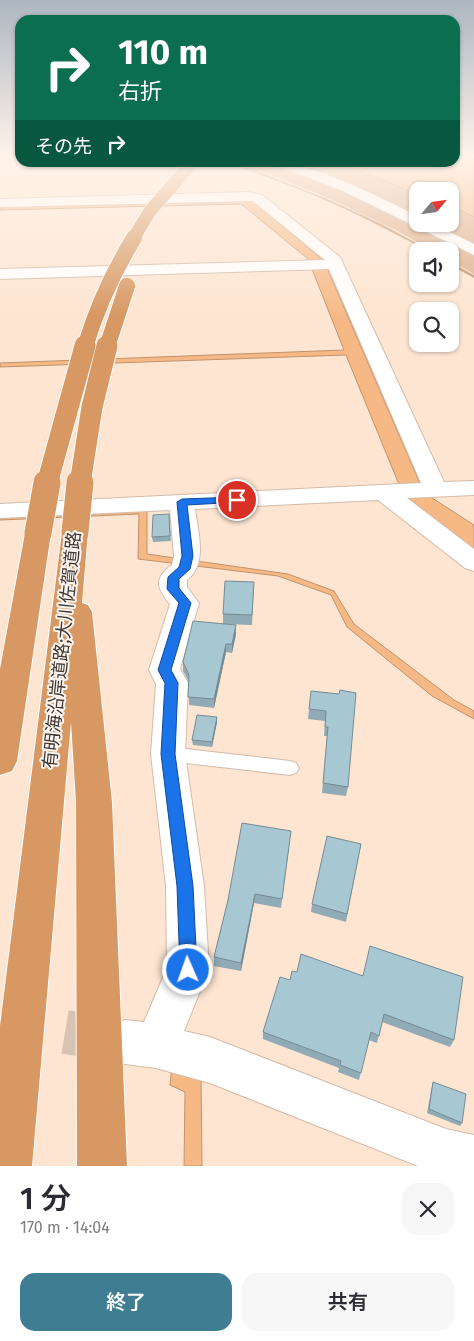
<!DOCTYPE html>
<html lang="ja">
<head>
<meta charset="utf-8">
<style>
  :root { --surface:#fff; --page:#f7f7f7; --text:#2b2b33; --muted:#7c7c81; --accent:#3e7d92 }
  body { margin:0; font-family:"Fira Sans","Noto Sans JP",sans-serif; background:var(--page); color:var(--text); height:100vh; display:flex; flex-direction:column; font-size:19px; white-space:nowrap }
  * { box-sizing:border-box; margin:0 }
  p { font-size:16px; color:var(--muted) }
  .icon { flex:none; width:28px; height:28px; fill:none; stroke:currentColor; stroke-width:2; stroke-linecap:round; stroke-linejoin:round }
  .map { position:relative; height:1166px; overflow:hidden }
  .sheet { display:flex; flex-direction:column; background:var(--surface); flex:1 }
  .sheet>* { flex:none }
  .guide { position:absolute; left:15px; top:15px; width:445px; height:152px; border-radius:15px; box-shadow:0 1px 4px #0004; background:#0b6e4f; color:#fff; overflow:hidden }
  .needle { width:32px; rotate:61deg }
  .fabs { position:absolute; left:409px; top:182px; display:grid; gap:10px }
  .fabs a { display:grid; place-items:center; width:50px; height:50px; border-radius:10px; background:var(--surface); box-shadow:0 1px 4px #0004; font-size:25px }
  .pin { position:absolute; display:grid; place-items:center; width:42px; height:42px; color:#fff; margin:-21px; border:2px solid #fff; border-radius:50%; box-shadow:0 1px 5px #0007 }
  .me { position:absolute; width:55px; margin:-28px; rotate:358deg; stroke-linejoin:round; filter:drop-shadow(0 0 4px #0008) }
  .turn { display:flex; align-items:center; gap:18px; height:105px; padding:0 20px; font-size:22px }
  .turn .icon { width:65px; height:65px; stroke-width:2.5 }
  .turn b { display:block; font-size:35px; line-height:42px }
  .then { display:flex; align-items:center; height:48px; padding:0 20px; background:#0003; gap:10px; font-size:19px }
  .round { display:grid; place-items:center; flex:none; width:52px; height:52px; border-radius:15px; background:var(--page) }
  .headline { display:flex; align-items:center; justify-content:space-between; height:85px; padding:0 20px }
  h1 { font-size:30px; font-weight:600; line-height:38px }
  .primary-button { display:flex; gap:10px; margin-top:auto; padding:10px 20px }
  .primary-button a { flex:1; height:58px; border-radius:15px; background:var(--accent); color:#fff; font-size:20px; font-weight:600; line-height:58px; text-align:center }
  .primary-button a+a { background:var(--page); color:var(--text) }
  .map>svg:first-child { display:block }
  .green { fill:#dbad88 }
  .water { fill:#f6b986; stroke:#c0926c }
  .lines { fill:none; stroke-linecap:round; stroke-linejoin:round }
  .stream { fill:#c0926c; fill-rule:evenodd }
  .street-tunnel { stroke:#d8c2b1; stroke-width:44; stroke-dasharray:44 22; stroke-linecap:butt }
  .lane-casing { stroke:#d4bba8; stroke-width:2 }
  .street-casing { stroke:#d4bba8; stroke-width:2 }
  .highway-casing { stroke:#fff; stroke-width:2 }
  .path { stroke:#b6a394; stroke-width:1; stroke-dasharray:1 2; stroke-linecap:butt }
  .lane { fill:#fff; fill-rule:evenodd }
  .street { fill:#fff; fill-rule:evenodd }
  .highway { fill:#d79863; fill-rule:evenodd }
  .highway-bridge-far3-casing { stroke:#fff; stroke-width:14; stroke-linecap:butt }
  .highway-bridge-far2-casing { stroke:#fff; stroke-width:18; stroke-linecap:butt }
  .highway-bridge-far1-casing { stroke:#fff; stroke-width:23; stroke-linecap:butt }
  .highway-bridge-casing { stroke:#fff; stroke-width:29; stroke-linecap:butt }
  .highway-bridge-far3 { stroke:#d79863; stroke-width:13 }
  .highway-bridge-far2 { stroke:#d79863; stroke-width:16 }
  .highway-bridge-far1 { stroke:#d79863; stroke-width:21 }
  .highway-bridge { stroke:#d79863; stroke-width:27 }
  .wall { fill:#90abb5 }
  .shaded-wall { fill:#758b94 }
  .building { fill:#a7c7d3; stroke:#758b94 }
  .route { fill:#1a73e8; stroke:#114b97 }
  .labels { text-anchor:middle; dominant-baseline:central; stroke-width:4; stroke-linejoin:round; paint-order:stroke }
  .street-label { font-size:18px; fill:#413730; stroke:#fbf6f2 }
</style>
</head>
<body>
<div class="map">
<svg width="474" height="1166" viewBox="0 0 474 1166">
  <rect width="100%" height="100%" fill="#fee5d1"/>
  <!-- green -->
  <g class="green">
    <path d="M230,163H268L341,188L419,224L474,254V274L450,261V251H433L394,229L328,198L271,175Z"/>
    <path d="M281,163H354L418,191L417,218Z"/>
    <path d="M450,198L474,210V246L429,224H450Z"/>
  </g>
  <!-- water -->
  <g class="water">
    <path d="M455,154H474V217L450,205V191H418L417,194L345,165L332,163L455,162Z"/>
    <path d="M253,200L324,261L421,486L429,496L474,525V549L410,500L400,487L346,355L0,367V363L344,350L308,259L241,204L0,210V205Z"/>
    <path d="M147,509V554L288,574L334,591L354,624L454,700L474,711V719L432,696L347,627L331,595L278,576L138,559L139,514L0,520V516Z"/>
    <path d="M172,1065L201,1076L202,1166H184L185,1092L170,1085Z"/>
  </g>
  <g class="lines">
    <!-- stream -->
    <g class="stream">
      <path d="M226,162H231L255,170L332,201L382,224L431,251H427C387,229 347,209 306,192C279,181 252,172 226,162Z"/>
      <path d="M450,262L474,275V278L450,265Z"/>
    </g>
    <!-- street-tunnel -->
    <path class="street-tunnel" d="M0,1021L114,1040"/>
    <defs>
      <path id="lane" d="M168,747L290,761L296,763L299,768L296,773L290,775L168,761L162,759L160,754L162,749Z"/>
      <g id="street">
        <path d="M268,162C313,162 376,196 418,216V224H433L474,244V255L343,191Z"/>
        <path d="M248,192L262,195L340,257L444,482L474,481V495L407,498L474,549V571L465,568L378,500L195,509C198,532 208,564 187,580V587L199,603L180,669L188,683L185,754L204,886L209,969L184,1031L210,1037L446,1129L474,1135V1166H418L210,1083L156,1068L125,1064L109,1058L103,1042L109,1026L125,1020L144,1022L167,968L166,886L151,754L156,684L149,670L170,604C157,589 153,578 172,565L174,556L170,510L0,518V504L421,483L329,269L0,279V269L325,260L253,201L0,207V199Z"/>
      </g>
      <g id="highway">
        <path d="M75,524L84,526L88,532L82,603L88,605L92,612L112,802L127,1166H77L76,802L71,722L32,1166H0V1026L62,532L66,526Z"/>
        <path d="M38,525L47,527L51,533L17,761L12,771L0,775V669L25,533L29,527Z"/>
      </g>
    </defs>
    <!-- lane casing -->
    <use href="#lane" class="lane-casing"/>
    <!-- street casing -->
    <use href="#street" class="street-casing"/>
    <!-- highway casing -->
    <use href="#highway" class="highway-casing"/>
    <!-- path -->
    <path class="path" d="M0,162L20,161"/>
    <!-- lane -->
    <use href="#lane" class="lane"/>
    <!-- street -->
    <use href="#street" class="street"/>
    <!-- highway -->
    <use href="#highway" class="highway"/>
    <defs>
      <path id="highway-bridge-far3" d="M133,239L150,211L193,162"/>
      <g id="highway-bridge-far2">
        <path d="M85,347C97,307 112,274 134,238"/>
        <path d="M107,347L127,286"/>
      </g>
      <g id="highway-bridge-far1">
        <path d="M47,484L85,346"/>
        <path d="M80,484L92,407L107,346"/>
      </g>
      <g id="highway-bridge">
        <path d="M75,532L80,483"/>
        <path d="M38,533L47,483"/>
      </g>
    </defs>
    <!-- highway-bridge-far3 casing -->
    <use href="#highway-bridge-far3" class="highway-bridge-far3-casing"/>
    <!-- highway-bridge-far2 casing -->
    <use href="#highway-bridge-far2" class="highway-bridge-far2-casing"/>
    <!-- highway-bridge-far1 casing -->
    <use href="#highway-bridge-far1" class="highway-bridge-far1-casing"/>
    <!-- highway-bridge casing -->
    <use href="#highway-bridge" class="highway-bridge-casing"/>
    <!-- highway-bridge-far3 -->
    <use href="#highway-bridge-far3" class="highway-bridge-far3"/>
    <!-- highway-bridge-far2 -->
    <use href="#highway-bridge-far2" class="highway-bridge-far2"/>
    <!-- highway-bridge-far1 -->
    <use href="#highway-bridge-far1" class="highway-bridge-far1"/>
    <!-- highway-bridge -->
    <use href="#highway-bridge" class="highway-bridge"/>
  </g>
  <!-- wall -->
  <g class="wall">
    <path d="M169,514L171,541L153,542L152,537Z"/>
    <path d="M254,582L252,625L223,624V614Z"/>
    <path d="M236,634L232,653L226,652L214,708L189,705V682L183,671V662Z"/>
    <path d="M311,691L339,694L348,787L346,796L322,793L327,736H324L325,721L308,719Z"/>
    <path d="M217,717V722L212,747L193,745L192,740Z"/>
    <path d="M290,840L281,908L254,903L241,971L214,966V957L228,900Z"/>
    <path d="M361,844L346,922L311,912L312,904Z"/>
    <path d="M297,972L363,976L454,1040L450,1047L382,1022L377,1043L369,1040L359,1080L338,1072L339,1068L263,1039V1032L290,980Z"/>
    <path d="M433,1082L462,1123L460,1126L427,1113L432,1086Z"/>
  </g>
  <!-- shaded-wall -->
  <g class="shaded-wall">
    <path d="M236,625V634L232,653V644Z"/>
    <path d="M226,644V652L214,708V699Z"/>
    <path d="M217,717V722L212,747V742Z"/>
    <path d="M255,894L254,903L241,971V963Z"/>
  </g>
  <!-- building -->
  <g class="building">
    <path d="M169,514L170,536L152,537L153,515Z"/>
    <path d="M225,581L254,582L252,615L223,614Z"/>
    <path d="M193,621L236,625L232,644H226L214,699L188,697L189,675L183,662Z"/>
    <path d="M340,690L356,693L348,787L323,783L328,727H325L326,711L309,709L311,691L339,694Z"/>
    <path d="M197,715L217,717L212,742L192,740Z"/>
    <path d="M242,823L291,831L282,899L255,894L241,963L214,957L228,900Z"/>
    <path d="M327,836L361,844L347,914L312,904Z"/>
    <path d="M370,946L463,977L454,1040L384,1014L379,1036L371,1032L361,1073L340,1065L341,1061L263,1032L280,977L290,980L292,971L297,972L301,954L363,976Z"/>
    <path d="M433,1082L466,1094L462,1123L429,1109Z"/>
  </g>
  <!-- sky -->
  <linearGradient id="sky" x2="0" y2="1"><stop stop-color="#adb6c1"/><stop offset="0.49" stop-color="#fff3ea"/><stop offset="1" stop-color="#fff3ea" stop-opacity="0"/></linearGradient>
  <rect width="474" height="317" fill="url(#sky)"/>
  <!-- route -->
  <path class="route" d="M237,497L242,500L240,502L187,505L193,556L190,569L179,579V588L191,603L171,670L178,683L175,754L193,886L197,970L194,976L188,978L182,976L180,970L177,886L161,754L165,683L158,670L179,603L167,589L168,577L179,567L182,556L177,502L182,499Z"/>
  <g class="labels">
    <!-- street labels -->
    <g class="street-label">
      <text transform="translate(62 650) rotate(-84)">有明海沿岸道路;大川佐賀道路</text>
    </g>
  </g>
</svg>
<div class="fabs">
<a><svg class="needle" viewBox="-14 -14 28 28"><path d="M0-13l5 13h-10z" fill="#e53935"/><path d="M0 13l5-13h-10z" fill="#7c7c81"/></svg></a>
<a><svg class="icon" aria-label="sound" viewBox="0 0 24 24"><path d="M4 9h4l5-4v14l-5-4H4zM17 9q2 3 0 6"/></svg></a>
<a><svg class="icon" aria-label="search" viewBox="0 0 24 24"><circle cx="10" cy="10" r="6"/><path d="M15 15l6 6"/></svg></a>
</div>
<div class="pin" style="left:237px;top:500px;background:#d93025"><svg class="icon" aria-label="arrive" viewBox="0 0 24 24"><path d="M6 21V4h12l-3 4 3 4H6"/></svg></div>
<svg class="me" style="left:188px;top:970px" viewBox="-20 -20 40 40"><circle r="17" fill="#1a73e8" stroke="#fff" stroke-width="3"/><path d="M0-11L8 9 0 5-8 9z" fill="#fff"/></svg>
<div class="guide">
<div class="turn"><svg class="icon" aria-label="right" viewBox="0 0 24 24"><path d="M7 20v-9h11M14 6l5 5-5 5"/></svg><div><b>110 m</b>右折</div></div>
<div class="then">その先<svg class="icon" aria-label="right" viewBox="0 0 24 24"><path d="M7 20v-9h11M14 6l5 5-5 5"/></svg></div>
</div>
</div>
<section class="sheet">
<div class="headline"><div><h1>1 分</h1><p>170 m · 14:04</p></div><a class="round"><svg class="icon" aria-label="close" viewBox="0 0 24 24"><path d="M6 6l12 12M18 6L6 18"/></svg></a></div>
<div class="primary-button"><a>終了</a><a>共有</a></div>
</section>
</body>
</html>
